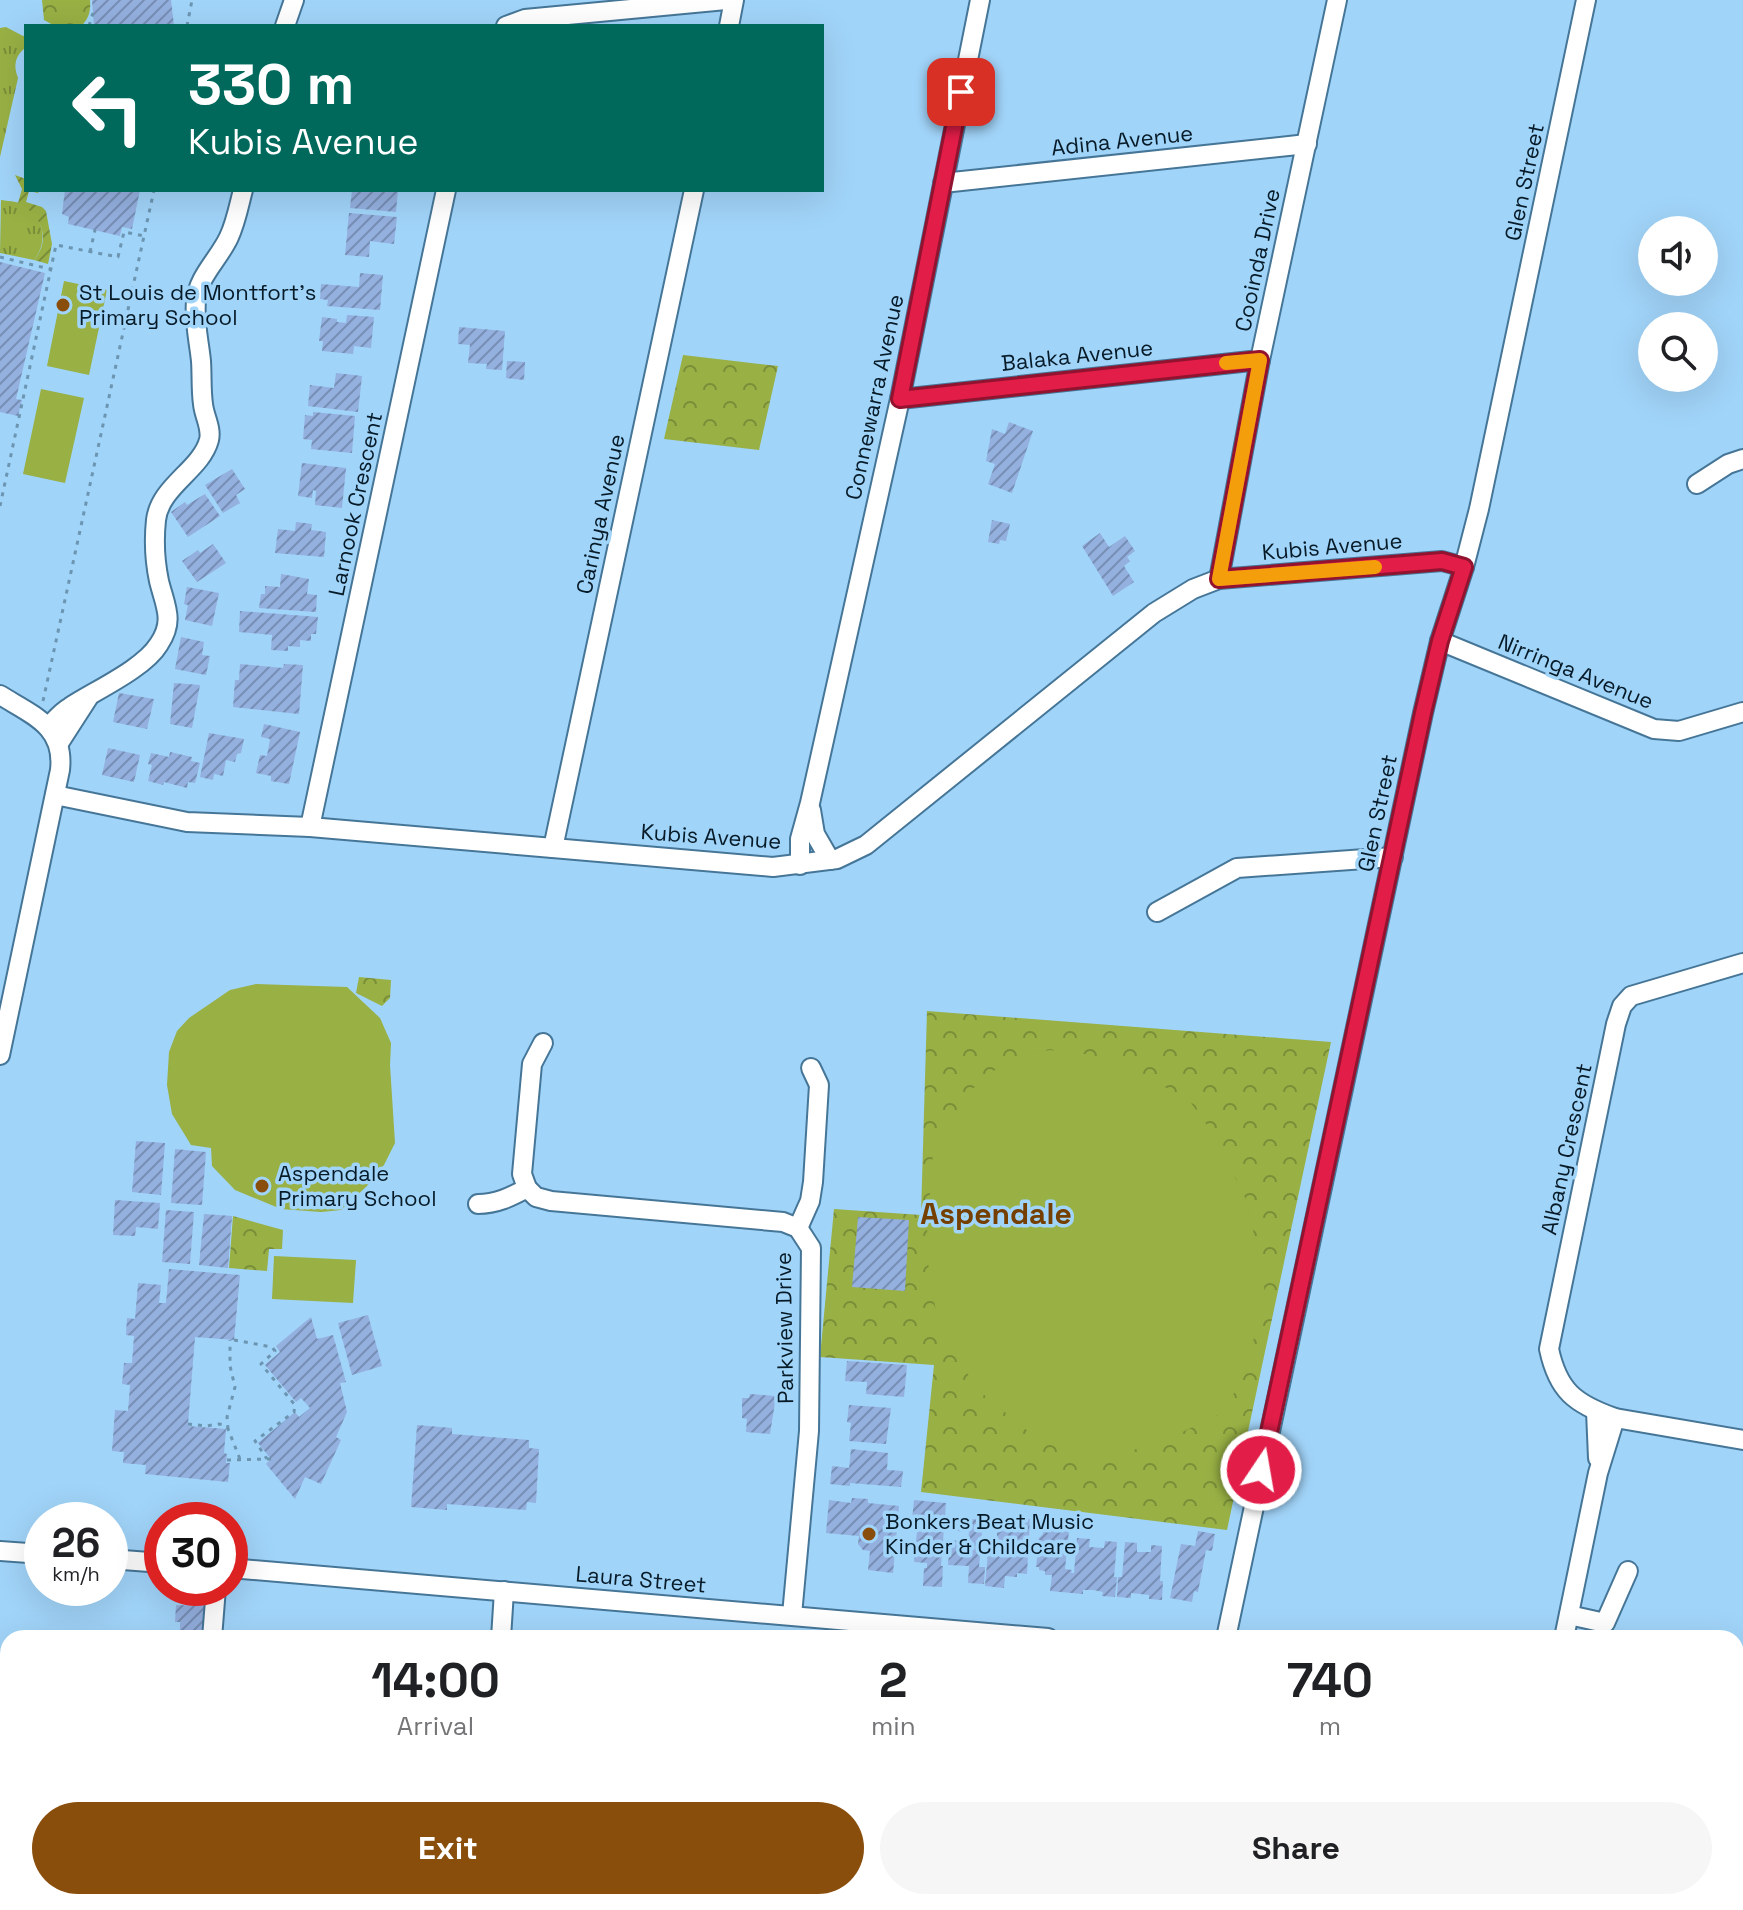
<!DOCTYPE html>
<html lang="en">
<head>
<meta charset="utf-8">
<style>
  :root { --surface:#fff; --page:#f6f6f6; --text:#202124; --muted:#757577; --accent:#8a4e0c }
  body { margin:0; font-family:"Space Grotesk",sans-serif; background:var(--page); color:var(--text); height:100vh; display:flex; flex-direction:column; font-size:30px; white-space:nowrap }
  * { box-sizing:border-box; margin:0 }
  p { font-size:26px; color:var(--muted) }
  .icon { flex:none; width:44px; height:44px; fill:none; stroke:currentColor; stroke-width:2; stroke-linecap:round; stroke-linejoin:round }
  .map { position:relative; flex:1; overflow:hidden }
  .side { position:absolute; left:0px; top:1630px; width:1744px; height:280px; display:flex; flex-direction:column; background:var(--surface); border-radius:24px 24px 0 0; box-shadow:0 8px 32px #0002 }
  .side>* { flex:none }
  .guide { position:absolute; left:24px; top:24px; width:800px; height:168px; border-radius:0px; box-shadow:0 8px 32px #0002; background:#00695c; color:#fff; overflow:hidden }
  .fabs { position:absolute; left:1638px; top:216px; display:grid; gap:16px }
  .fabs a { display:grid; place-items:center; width:80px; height:80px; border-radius:50%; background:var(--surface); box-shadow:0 8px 32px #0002; font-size:40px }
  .speed { position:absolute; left:24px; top:1502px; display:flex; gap:16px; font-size:40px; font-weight:700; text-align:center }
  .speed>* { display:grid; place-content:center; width:104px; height:104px; border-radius:50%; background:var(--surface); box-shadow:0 8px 32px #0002; line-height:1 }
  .speed small { font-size:20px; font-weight:400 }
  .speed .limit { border:12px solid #d22; background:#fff; color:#111 }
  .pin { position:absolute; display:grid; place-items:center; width:68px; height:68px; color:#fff; margin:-34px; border-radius:16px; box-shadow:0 4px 12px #0006 }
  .me { position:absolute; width:88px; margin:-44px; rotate:12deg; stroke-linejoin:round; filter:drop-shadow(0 0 6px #0008) }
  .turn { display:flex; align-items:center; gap:28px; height:168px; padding:0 32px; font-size:36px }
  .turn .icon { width:104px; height:104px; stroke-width:2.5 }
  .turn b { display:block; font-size:56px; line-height:68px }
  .eta { display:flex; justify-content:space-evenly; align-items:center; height:136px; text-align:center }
  .eta b { font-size:48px; font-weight:800; line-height:56px }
  .button { display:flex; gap:16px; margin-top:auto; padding:16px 32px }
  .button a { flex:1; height:92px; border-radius:48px; background:var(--accent); color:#fff; font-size:32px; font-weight:800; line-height:92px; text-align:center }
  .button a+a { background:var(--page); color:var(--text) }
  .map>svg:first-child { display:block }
  .grass { fill:url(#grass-tufts) }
  .park { fill:url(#park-crowns) }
  .garden { fill:url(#garden-furrows) }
  .pitch { fill:#98b044 }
  .building { fill:url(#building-hatch) }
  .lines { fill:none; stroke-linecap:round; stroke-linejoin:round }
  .minor-casing { stroke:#467697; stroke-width:22 }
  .path { stroke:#6c95b1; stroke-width:3; stroke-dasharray:4 6; stroke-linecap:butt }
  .minor { stroke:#fff; stroke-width:18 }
  .route-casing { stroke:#92132f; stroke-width:20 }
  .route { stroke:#e11d48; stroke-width:14 }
  .slow { stroke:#f59e0b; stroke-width:14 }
  .poi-dot { fill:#8a4e0c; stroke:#a1d4f9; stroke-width:3 }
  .labels { text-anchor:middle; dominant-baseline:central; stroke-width:7; stroke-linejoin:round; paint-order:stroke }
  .street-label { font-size:22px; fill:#061a27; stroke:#a1d4f9 }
  .poi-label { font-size:22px; fill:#061a27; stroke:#a1d4f9; text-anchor:start }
  .district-label { font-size:30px; font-weight:bold; fill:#753f00; stroke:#a1d4f9 }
</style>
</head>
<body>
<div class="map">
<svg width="1743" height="1910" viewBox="0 0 1743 1910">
  <defs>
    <pattern id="grass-tufts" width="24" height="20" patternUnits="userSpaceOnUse" patternTransform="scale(2)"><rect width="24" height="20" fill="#98b044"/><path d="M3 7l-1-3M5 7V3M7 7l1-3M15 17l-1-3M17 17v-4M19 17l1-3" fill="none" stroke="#7a8e39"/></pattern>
    <pattern id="park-crowns" width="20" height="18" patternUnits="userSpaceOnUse" patternTransform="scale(2)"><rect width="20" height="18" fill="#98b044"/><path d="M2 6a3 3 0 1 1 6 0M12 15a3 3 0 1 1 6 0" fill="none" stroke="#7a8e39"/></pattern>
    <pattern id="garden-furrows" width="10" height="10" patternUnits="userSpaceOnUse" patternTransform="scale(2)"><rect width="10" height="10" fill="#98b044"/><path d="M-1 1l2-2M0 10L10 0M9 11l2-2" fill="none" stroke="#7a8e39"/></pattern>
    <pattern id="building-hatch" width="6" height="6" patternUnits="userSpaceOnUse" patternTransform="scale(2)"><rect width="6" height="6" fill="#94b0df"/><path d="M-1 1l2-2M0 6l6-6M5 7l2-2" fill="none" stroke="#778eb5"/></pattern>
  </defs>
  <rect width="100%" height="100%" fill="#a1d4f9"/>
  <!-- grass -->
  <g class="grass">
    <path d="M6,27L23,36L25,35L26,47C15,56 13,65 18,78L0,157V28Z"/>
    <path d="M1,200C7,201 16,201 21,204C44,214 49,242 34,260L0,253Z"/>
  </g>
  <!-- park -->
  <g class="park">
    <path d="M42,0H90C91,10 89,19 81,26H55L44,20Z"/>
    <path d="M683,355L778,366L759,450L664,439Z"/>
    <path d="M359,977L391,980L390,998L382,1006L356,993Z"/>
    <path d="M927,1011L1331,1042L1227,1530L921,1492L934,1365L820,1357L834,1209L921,1215Z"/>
    <path d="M233,1216L283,1230L282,1249H269L267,1271L229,1268Z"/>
  </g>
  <!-- garden -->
  <path class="garden" d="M15,175L26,179V190H40L38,193L29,191L26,202L42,207L46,211L52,244L48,264L34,260C52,239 41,214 18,203L22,189Z"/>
  <!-- pitch -->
  <g class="pitch">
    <path d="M64,281L107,290L89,375L47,366Z"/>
    <path d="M41,389L84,398L65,483L23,474Z"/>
    <path d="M256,984L347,987L380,1018L391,1043L390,1065L395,1143L384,1165L367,1186L341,1210L321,1212L281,1209L235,1190L212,1166L211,1148L191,1145L172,1114L167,1085L169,1052L177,1031L189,1018L230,990Z"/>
    <path d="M1050,1050L1092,1055L1132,1070L1160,1084L1191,1103L1216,1138L1248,1204L1265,1292L1245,1375L1222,1413L1174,1436L1119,1455L1093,1457L1066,1452L1035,1437L977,1389L949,1344L937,1316L929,1275L927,1233L933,1154L950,1121L970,1091L1002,1064L1025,1054Z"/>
    <path d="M274,1256L356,1260L353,1303L272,1299Z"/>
  </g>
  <!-- building -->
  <g class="building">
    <path d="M92,0H171L174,26H94Z"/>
    <path d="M65,190H140L132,229L122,227L120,236L68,224L69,217L62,214Z"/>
    <path d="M352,190H398L396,212L350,208Z"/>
    <path d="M349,213L397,217L394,244L370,241L369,257L345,255Z"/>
    <path d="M0,262L45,273L16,399L22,400L18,416L0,412Z"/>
    <path d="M360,273L383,275L380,310L327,306L328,300L320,299L321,284L359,287Z"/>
    <path d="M347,315L374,317L371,348L354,346L353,354L322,351L323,341H319L322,317L337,319V322L346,323Z"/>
    <path d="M459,327L505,331L502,370L486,369L487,364L468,363L470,345L458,344Z"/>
    <path d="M507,361L525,362L524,380L506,378Z"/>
    <path d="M336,373L362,376L358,412L308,406L310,385L334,388Z"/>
    <path d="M313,412L355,416L352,453L311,449L312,440L303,439L305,415L313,416Z"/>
    <path d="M1009,422L1033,431L1012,493L988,484L995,464L986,461L992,429L1005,434Z"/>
    <path d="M302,463L346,468L342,508L315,505L316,491L313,490L312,498L298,496Z"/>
    <path d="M232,469L245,489L236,495L240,503L223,513L205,485Z"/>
    <path d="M205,494L220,516L188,537L171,512L185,502L187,505Z"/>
    <path d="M992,520L1010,524L1006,541L1000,540L999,544L988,542Z"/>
    <path d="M296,522L312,524L311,530L326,532L324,557L275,553L278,529L295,531Z"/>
    <path d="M1100,533L1109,547L1125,536L1135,551L1127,557L1130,561L1124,566L1134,582L1113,596L1082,546Z"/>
    <path d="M213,544L226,563L197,582L182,561L198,550L200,553Z"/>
    <path d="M281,574L309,579L307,594L317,595L316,612L259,608L261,594H265V586L280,587Z"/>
    <path d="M187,587L219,593L212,626L185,620L188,605L184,604Z"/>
    <path d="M240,611L318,617L316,634H311V641L300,640V647L288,646V651L271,650L272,635L239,632Z"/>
    <path d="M181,637L204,642L202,655L210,656L206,675L175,669Z"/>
    <path d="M240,664L283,668L284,664L303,665L299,714L233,707L235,680H239Z"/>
    <path d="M174,683L200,685L192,728L170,724Z"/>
    <path d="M119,693L154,699L147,729L113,722Z"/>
    <path d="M264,724L300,732L289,784L271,781V776L256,773L260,755L267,756L270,739L261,737Z"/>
    <path d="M209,733L244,739L241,753L237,754L235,762L226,760L223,776L214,774L213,780L200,777Z"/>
    <path d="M108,748L140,755L134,782L102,775Z"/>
    <path d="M170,752L192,757L191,761L200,763L195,783L188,782L187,788L164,782L163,785L148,781L152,765L148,764L151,753L169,757Z"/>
    <path d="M136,1141L165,1143L161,1195L132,1192Z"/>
    <path d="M175,1149L206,1152L202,1205L171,1203Z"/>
    <path d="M115,1200L160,1203L158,1229L136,1227L135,1236L113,1235Z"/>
    <path d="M166,1210L194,1212L190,1264L162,1262Z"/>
    <path d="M204,1214L232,1216L228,1268L199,1265Z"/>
    <path d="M858,1217L909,1220L905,1291L852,1287Z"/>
    <path d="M169,1269L240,1275L234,1340L195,1337L188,1424V1426L226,1429L224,1453L227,1454L226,1463H230L228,1482L145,1474L146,1465L123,1463L124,1452L112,1451L115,1410L128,1411L130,1385L122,1384L124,1363H132L134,1336L126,1335L127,1318L135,1319L138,1283L161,1285L159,1303H166Z"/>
    <path d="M368,1315L382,1366L352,1375L338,1323Z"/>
    <path d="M311,1317L317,1339L333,1335L346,1382L340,1383L347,1412L336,1437L341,1440L321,1484L305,1477L295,1499L266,1464L271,1459L258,1443L295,1412L299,1417L310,1408L301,1398L296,1402L265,1365L280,1352L276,1346Z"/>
    <path d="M847,1361L907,1365L904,1397L866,1394L867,1382L845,1381Z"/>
    <path d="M750,1394L776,1396L770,1434L746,1432L747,1419L742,1418V1398H749Z"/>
    <path d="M849,1405L891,1408L886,1444L849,1441L851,1423L847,1422Z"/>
    <path d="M417,1425L452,1428V1434L529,1440V1448L539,1449L536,1503L527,1502L526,1510L447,1504V1510L411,1507Z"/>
    <path d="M851,1449L888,1453L887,1470L903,1471L901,1487L850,1483V1486L830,1484L832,1466L849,1468Z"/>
    <path d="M852,1498L868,1499V1503L899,1506L893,1573L868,1570L870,1551L863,1550L858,1544L859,1536L826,1533L829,1500L851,1503Z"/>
    <path d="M914,1500L946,1503L941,1566H943L942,1587L923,1586L924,1568H927V1563L914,1562L918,1521L912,1520Z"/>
    <path d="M1013,1517L1030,1519L1027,1574L1017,1573V1577L1005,1576L1004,1588L985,1586L988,1552L997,1553V1527L1012,1528Z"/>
    <path d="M1045,1517L1070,1521L1065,1569L1072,1570L1071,1573H1074L1077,1538L1090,1539L1089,1547L1104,1548L1105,1541L1117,1542L1114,1577H1117L1115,1597L1102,1596L1103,1592L1093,1590H1083V1594L1050,1591L1052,1575H1045V1571L1039,1570V1567H1036L1038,1550H1041L1042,1543L1038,1539L1043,1534Z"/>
    <path d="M958,1518L983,1520L979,1567H985L984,1584L968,1583L969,1566L948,1565L950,1540L968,1542L969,1532L957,1531Z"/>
    <path d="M1198,1531L1215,1534L1212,1551L1206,1550L1198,1592L1194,1591L1192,1602L1170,1598L1181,1544L1195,1546Z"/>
    <path d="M1125,1542L1137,1543V1552H1151V1545L1162,1546L1160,1581H1163L1162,1600L1149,1599V1595L1131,1593V1598L1117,1597L1118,1577H1122Z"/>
    <path d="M176,1605L210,1606L208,1638H180V1622H175Z"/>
  </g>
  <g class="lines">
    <defs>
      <g id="minor">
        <path d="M285,26L294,0"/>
        <path d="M506,26L525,19L726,0"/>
        <path d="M729,26L734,0"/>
        <path d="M943,183L1307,144"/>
        <path d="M900,399L1260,360"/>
        <path d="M1697,484L1728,464L1743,459"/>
        <path d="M1219,579L1260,360L1337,0"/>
        <path d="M1440,641L1654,729L1679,731L1743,712"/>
        <path d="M0,695C32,715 65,726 60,770L0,1055"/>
        <path d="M48,727C55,720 61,712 70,707C94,691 144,669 159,644C175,620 165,606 159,581C155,562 154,539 156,520C160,486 201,470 209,440C212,428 204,416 203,404C201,390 202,376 201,361C199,341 194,322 196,301C198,276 219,259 229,237C236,222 239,205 243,190"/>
        <path d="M59,743L88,698"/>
        <path d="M55,795L187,822L310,827L773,867L837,859L866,845L1154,613L1193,589L1219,579L1442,561L1464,567"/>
        <path d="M811,810L815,834L830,860"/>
        <path d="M310,827L446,190"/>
        <path d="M553,848L694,190"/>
        <path d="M800,865V839L810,803L900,399L980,0"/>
        <path d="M1157,912L1237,868L1393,857"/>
        <path d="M1743,963L1631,996L1622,1006L1616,1024L1549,1349C1558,1391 1575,1404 1615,1418L1743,1440"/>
        <path d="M527,1188L522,1174L532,1064L543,1043"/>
        <path d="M478,1204C496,1204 511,1197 527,1188L536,1197L551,1201L783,1222L798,1228L811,1248L809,1431L792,1615"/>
        <path d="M798,1228L810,1201L813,1182L819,1085L811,1068"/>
        <path d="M1596,1411L1598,1458"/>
        <path d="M0,1551L42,1554"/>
        <path d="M110,1559L162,1563"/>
        <path d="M230,1568L1048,1638"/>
        <path d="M1569,1615L1605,1623L1628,1571"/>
        <path d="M212,1638L216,1588"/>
        <path d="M501,1638L504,1591"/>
        <path d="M1226,1638L1423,713L1440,641L1464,567L1479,509L1586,0"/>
        <path d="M1564,1638L1598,1473L1615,1418"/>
        <path d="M0,1888H8"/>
        <path d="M174,1902L262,1910"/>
        <path d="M481,1910V1902"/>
        <path d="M847,1910L849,1902"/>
        <path d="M1278,1910L1280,1902"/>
        <path d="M1697,1910L1698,1908"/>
      </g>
    </defs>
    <!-- minor casing -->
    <use href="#minor" class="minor-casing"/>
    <!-- path -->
    <g class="path">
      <path d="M50,26H51"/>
      <path d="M89,26L93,13"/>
      <path d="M187,26L192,0"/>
      <path d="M90,252L95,230"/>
      <path d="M0,257L50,269"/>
      <path d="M0,506L56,245L118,257L124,232L145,236"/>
      <path d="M43,701L154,190"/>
      <path d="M234,1340L272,1347L275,1351L261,1364L295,1405L294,1412L255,1441L267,1459"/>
      <path d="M188,1424L206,1426L219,1424L224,1425L228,1429L240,1459"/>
      <path d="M228,1429L227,1417L235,1387L230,1366V1340"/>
      <path d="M227,1460L271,1459"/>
    </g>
    <!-- minor -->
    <use href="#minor" class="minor"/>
  </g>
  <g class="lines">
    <defs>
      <path id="route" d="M961,92L900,399L1260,360L1219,579L1442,561L1464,567L1440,641L1423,713L1261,1470"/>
    </defs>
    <!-- route casing -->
    <use href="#route" class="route-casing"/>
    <!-- route -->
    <use href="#route" class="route"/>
    <!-- slow -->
    <path class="slow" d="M1226,363L1260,360L1219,579L1375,567"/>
  </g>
  <!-- markers -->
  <g class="poi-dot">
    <circle cx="63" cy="305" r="8"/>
    <circle cx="262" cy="1186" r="8"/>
    <circle cx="869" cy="1534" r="8"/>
  </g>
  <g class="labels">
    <!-- street labels -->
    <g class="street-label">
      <text transform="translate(1122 140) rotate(-6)">Adina Avenue</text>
      <text transform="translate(1524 182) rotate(-78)">Glen Street</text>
      <text transform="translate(1257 260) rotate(-78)">Cooinda Drive</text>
      <text transform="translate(1077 355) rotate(-6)">Balaka Avenue</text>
      <text transform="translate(874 397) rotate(-78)">Connewarra Avenue</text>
      <text transform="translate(355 504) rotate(-78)">Larnook Crescent</text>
      <text transform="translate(600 514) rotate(-78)">Carinya Avenue</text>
      <text transform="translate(1332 546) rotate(-5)">Kubis Avenue</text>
      <text transform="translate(1576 671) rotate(22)">Nirringa Avenue</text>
      <text transform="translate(1377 813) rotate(-78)">Glen Street</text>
      <text transform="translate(711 836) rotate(4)">Kubis Avenue</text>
      <text transform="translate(1566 1149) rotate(-78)">Albany Crescent</text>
      <text transform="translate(784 1328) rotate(-91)">Parkview Drive</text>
      <text transform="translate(641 1579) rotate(5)">Laura Street</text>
    </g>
    <!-- poi labels -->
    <g class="poi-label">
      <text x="79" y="292">St Louis de Montfort's<tspan x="79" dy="25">Primary School</tspan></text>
      <text x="278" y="1173">Aspendale<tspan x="278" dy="25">Primary School</tspan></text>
      <text x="885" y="1521">Bonkers Beat Music<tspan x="885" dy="25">Kinder &amp; Childcare</tspan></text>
    </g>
    <!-- district labels -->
    <g class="district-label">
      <text x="996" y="1213">Aspendale</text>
    </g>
  </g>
</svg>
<div class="fabs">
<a><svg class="icon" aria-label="sound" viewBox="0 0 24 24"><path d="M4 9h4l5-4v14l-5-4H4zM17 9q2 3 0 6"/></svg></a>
<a><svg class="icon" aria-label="search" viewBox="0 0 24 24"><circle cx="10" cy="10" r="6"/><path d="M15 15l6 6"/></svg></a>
</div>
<div class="speed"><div>26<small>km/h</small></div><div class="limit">30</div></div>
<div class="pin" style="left:961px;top:92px;background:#d93025"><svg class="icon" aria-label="arrive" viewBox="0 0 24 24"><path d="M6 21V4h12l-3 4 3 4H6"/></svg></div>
<svg class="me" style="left:1261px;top:1470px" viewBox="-20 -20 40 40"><circle r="17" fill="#e11d48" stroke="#fff" stroke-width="3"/><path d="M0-11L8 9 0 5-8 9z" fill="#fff"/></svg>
<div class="guide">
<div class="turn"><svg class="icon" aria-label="left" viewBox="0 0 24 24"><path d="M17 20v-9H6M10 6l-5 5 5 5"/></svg><div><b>330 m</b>Kubis Avenue</div></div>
</div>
<section class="side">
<div class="eta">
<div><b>14:00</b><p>Arrival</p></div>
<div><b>2</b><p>min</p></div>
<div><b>740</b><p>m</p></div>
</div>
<div class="button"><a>Exit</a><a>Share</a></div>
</section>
</div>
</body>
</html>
